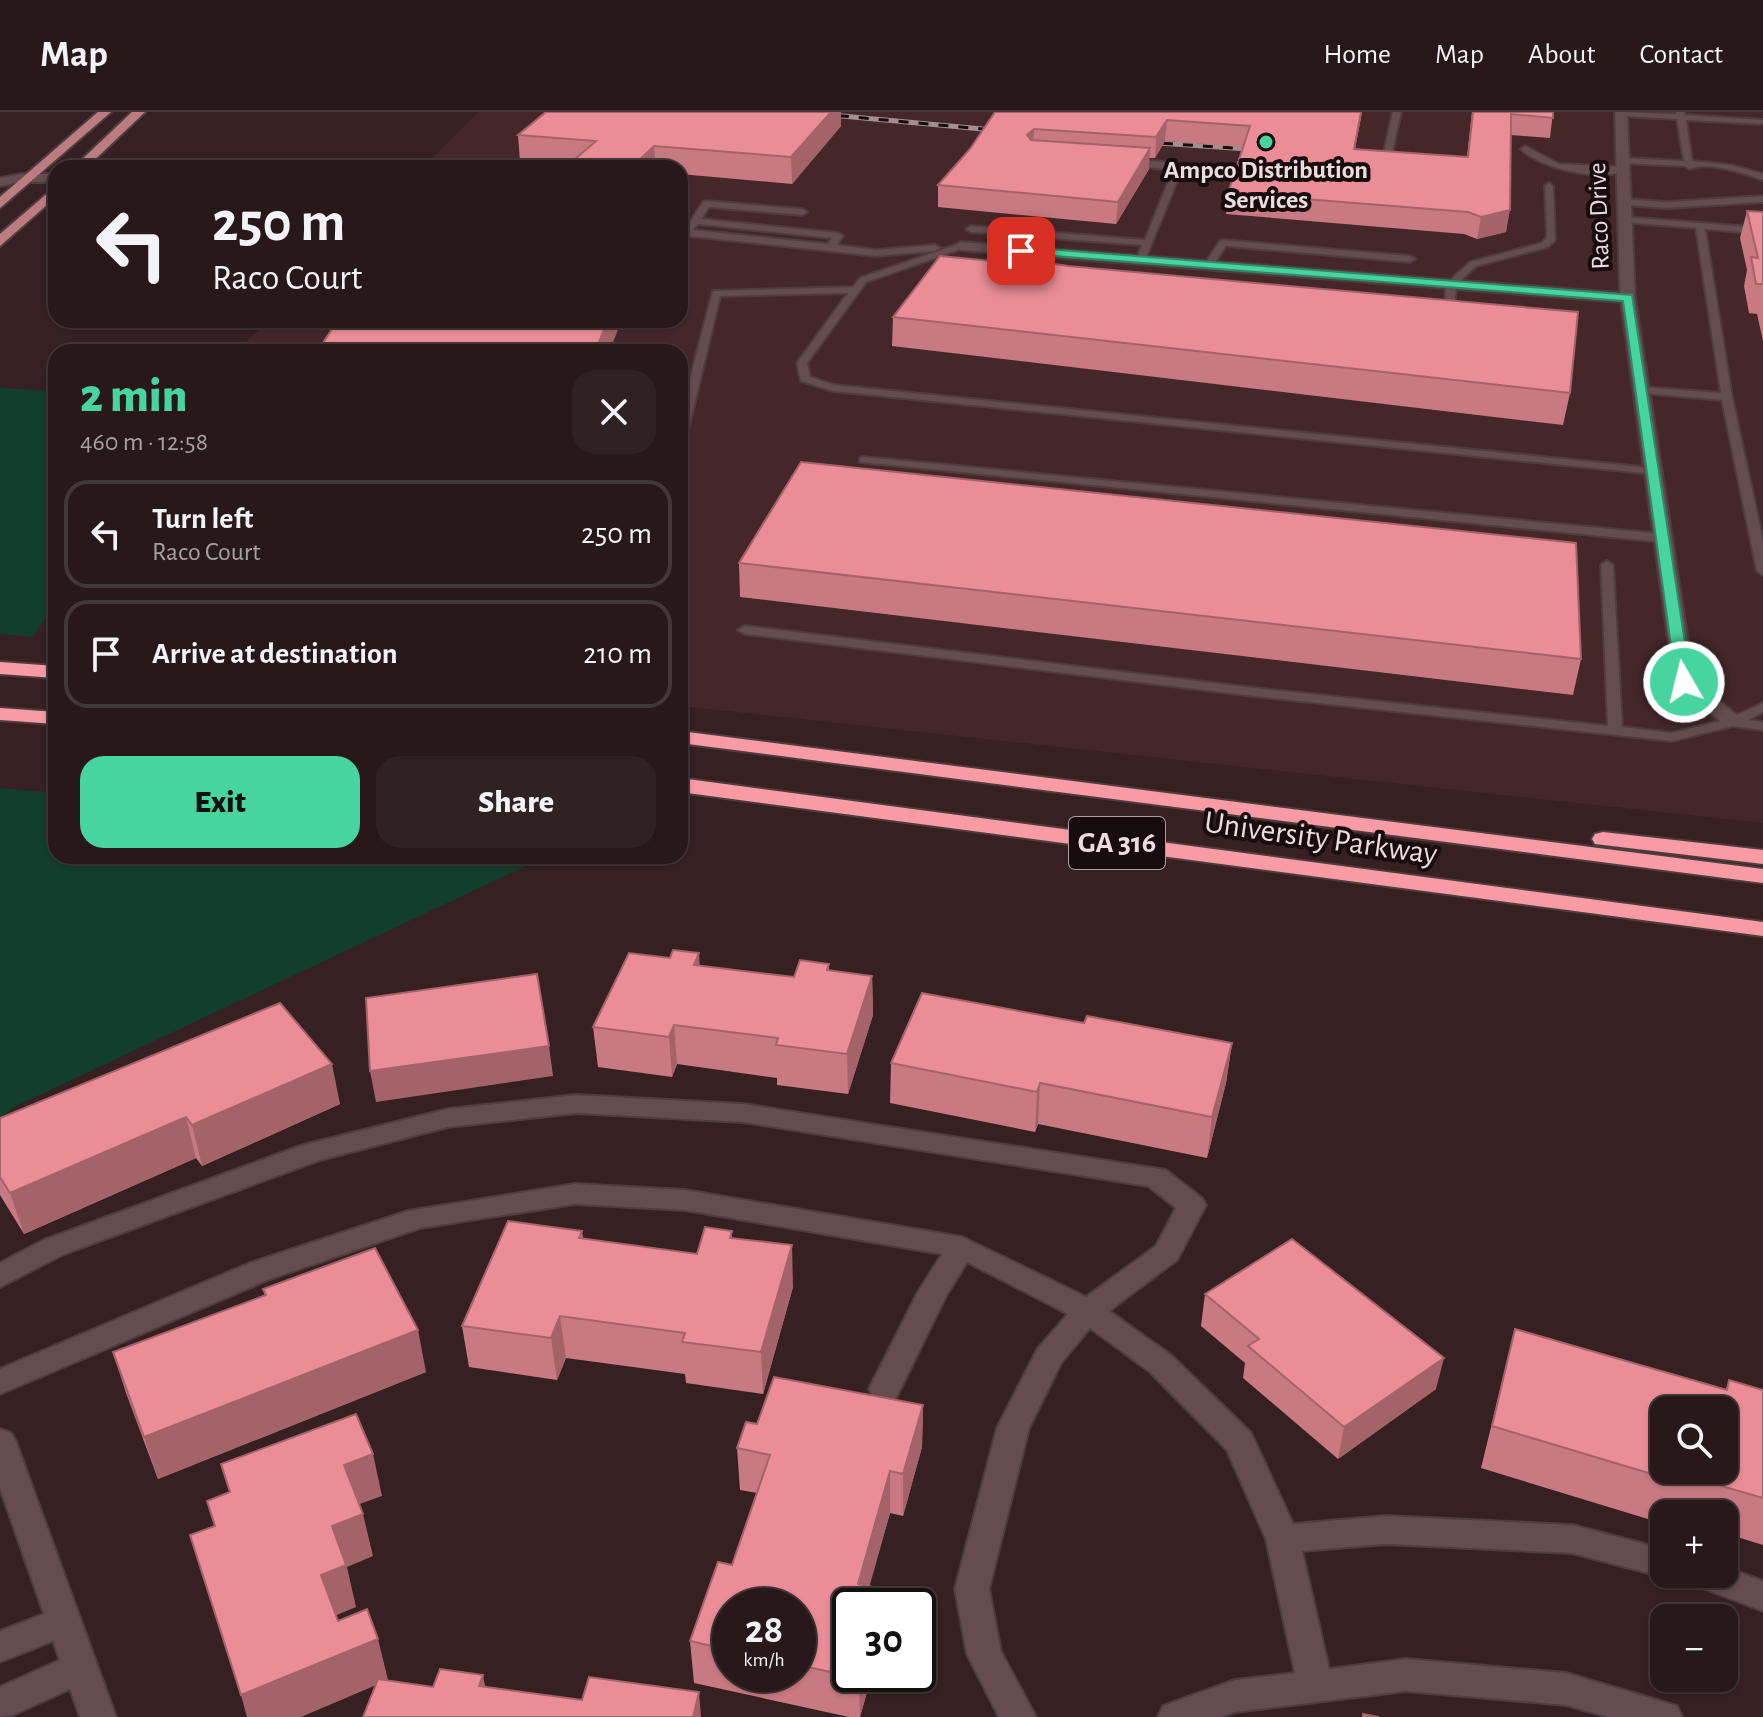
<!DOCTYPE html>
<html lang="en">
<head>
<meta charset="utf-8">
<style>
  :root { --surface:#28181a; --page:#302123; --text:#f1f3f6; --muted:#a5a0a2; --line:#443739; --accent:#47d49e }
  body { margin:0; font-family:"Alegreya Sans",sans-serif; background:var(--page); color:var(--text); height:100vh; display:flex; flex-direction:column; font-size:30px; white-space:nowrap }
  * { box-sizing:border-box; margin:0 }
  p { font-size:26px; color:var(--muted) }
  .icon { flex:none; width:44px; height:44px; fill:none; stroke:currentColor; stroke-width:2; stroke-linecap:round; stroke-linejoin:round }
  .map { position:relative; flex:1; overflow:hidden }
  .drawer { position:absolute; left:48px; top:232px; width:640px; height:520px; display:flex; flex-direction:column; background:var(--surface); border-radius:24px; box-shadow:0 2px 6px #0004,0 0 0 2px var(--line) }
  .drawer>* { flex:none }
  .hud { position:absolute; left:48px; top:48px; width:640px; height:168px; border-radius:24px; box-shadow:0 2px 6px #0004,0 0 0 2px var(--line); background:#28181a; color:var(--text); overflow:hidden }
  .buttons { position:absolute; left:1650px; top:1284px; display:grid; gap:16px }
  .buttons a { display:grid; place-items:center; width:88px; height:88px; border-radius:16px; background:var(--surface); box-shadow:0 2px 6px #0004,0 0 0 2px var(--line); font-size:40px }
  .speed { position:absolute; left:712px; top:1476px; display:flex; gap:16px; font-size:40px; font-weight:700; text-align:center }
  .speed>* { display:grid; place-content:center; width:104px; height:104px; border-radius:50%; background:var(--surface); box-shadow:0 2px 6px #0004,0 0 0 2px var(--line); line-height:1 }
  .speed small { font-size:20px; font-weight:400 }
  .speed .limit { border:4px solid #111; border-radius:12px; background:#fff; color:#111 }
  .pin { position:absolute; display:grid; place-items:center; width:68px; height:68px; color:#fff; margin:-34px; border-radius:16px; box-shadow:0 4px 12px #0006 }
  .me { position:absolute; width:88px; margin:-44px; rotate:352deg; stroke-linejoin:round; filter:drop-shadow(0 0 6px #0008) }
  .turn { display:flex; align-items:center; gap:28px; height:168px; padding:0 32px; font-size:36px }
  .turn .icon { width:104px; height:104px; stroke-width:2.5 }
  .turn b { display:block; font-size:56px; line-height:68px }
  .round { display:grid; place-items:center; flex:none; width:84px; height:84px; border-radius:24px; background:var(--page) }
  .overview { display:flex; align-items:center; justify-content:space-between; height:136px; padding:0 32px }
  h1 { font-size:48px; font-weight:800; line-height:60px; color:var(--accent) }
  .action { display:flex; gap:16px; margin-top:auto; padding:16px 32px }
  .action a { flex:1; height:92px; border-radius:24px; background:var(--accent); color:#111; font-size:32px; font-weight:800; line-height:92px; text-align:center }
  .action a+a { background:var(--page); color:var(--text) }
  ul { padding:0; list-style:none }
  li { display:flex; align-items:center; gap:24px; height:108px; margin:0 16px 12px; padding:0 16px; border:4px solid var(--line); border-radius:24px }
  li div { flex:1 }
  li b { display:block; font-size:30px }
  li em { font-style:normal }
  header { display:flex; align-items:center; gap:48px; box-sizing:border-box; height:112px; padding:0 40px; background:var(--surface); border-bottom:2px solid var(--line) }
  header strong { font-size:38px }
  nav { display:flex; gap:44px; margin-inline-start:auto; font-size:28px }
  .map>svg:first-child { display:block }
  .built { fill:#45272a }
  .green { fill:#123e2d }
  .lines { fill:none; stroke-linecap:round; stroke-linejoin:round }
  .lane-casing { stroke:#4e3c3e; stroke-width:4 }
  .street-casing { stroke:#4e3c3e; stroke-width:4 }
  .secondary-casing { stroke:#4e3c3e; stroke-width:4 }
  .primary-casing { stroke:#4e3c3e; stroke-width:4 }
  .highway-casing { stroke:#4e3c3e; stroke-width:4 }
  .lane { fill:#654c4e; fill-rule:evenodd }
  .street { fill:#654c4e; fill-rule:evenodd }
  .secondary { fill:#654c4e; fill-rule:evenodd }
  .primary { fill:#bd7b82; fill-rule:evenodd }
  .highway { fill:#f89ba4; fill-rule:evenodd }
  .rail-casing { stroke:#a29091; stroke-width:5 }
  .rail { stroke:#170d0e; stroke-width:3; stroke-dasharray:10; stroke-linecap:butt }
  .wall { fill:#c97981; fill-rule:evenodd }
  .shaded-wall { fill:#a46369 }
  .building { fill:#ea8d96; stroke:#a46369; stroke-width:2; fill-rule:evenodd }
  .route { fill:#47d49e; stroke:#2e8a67; stroke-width:2 }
  .poi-dot { fill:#47d49e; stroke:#170d0e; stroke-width:3 }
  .labels { text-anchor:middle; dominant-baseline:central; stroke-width:8; stroke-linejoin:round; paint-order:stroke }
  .far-poi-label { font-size:26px; font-weight:bold; fill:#ebdcdd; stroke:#170d0e }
  .far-street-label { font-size:26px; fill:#ebdcdd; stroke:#170d0e }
  .shield { fill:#170d0e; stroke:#ab9e9f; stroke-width:2 }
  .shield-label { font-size:30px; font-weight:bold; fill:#ebdcdd }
  .street-label { font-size:32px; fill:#ebdcdd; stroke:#170d0e }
</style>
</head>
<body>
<header>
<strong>Map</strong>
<nav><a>Home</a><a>Map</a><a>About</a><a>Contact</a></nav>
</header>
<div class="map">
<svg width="1763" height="1605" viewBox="0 0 1763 1605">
  <rect width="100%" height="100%" fill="#362022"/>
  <!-- built -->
  <path class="built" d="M479,0H1763V711L680,594V240H236L269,208H680V56H422Z"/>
  <!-- green -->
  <g class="green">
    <path d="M0,276L56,279V489L33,525L0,522Z"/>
    <path d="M0,676L56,681V744H547L14,995L0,1006Z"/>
  </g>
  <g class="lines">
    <defs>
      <g id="lane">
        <path d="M1393,0H1401L1392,40L1388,43L1384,40Z"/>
        <path d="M1619,0L1676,2V0H1684L1685,3L1763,8V12L1686,8L1692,49L1731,53L1763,62V68C1742,61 1710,49 1689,57L1685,54L1620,51V47L1623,46L1684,49L1677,7L1621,4L1617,2Z"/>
        <path d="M1525,34L1559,52L1623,55L1627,58C1602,70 1541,57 1521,37Z"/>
        <path d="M1130,48L1168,50L1182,57L1144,150L1136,148L1142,133L971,120L966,117L971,114L1145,128L1173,58L1127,53V49Z"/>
        <path d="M1549,71L1553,74L1555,128L1548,135L1476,154L1456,173L1454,204L1439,203V199L1445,198L1446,172L1470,150L1542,131L1547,125L1545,74Z"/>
        <path d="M1763,84V90L1667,96L1624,93L1620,90L1624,87L1667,90Z"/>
        <path d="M706,89L802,97L807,100L802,103L709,95L701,107L838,121L843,124L837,133L876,138L935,133L940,136L935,139L876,144L680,123V117L688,118L686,116L703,90ZM698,112L832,126L828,132L692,118Z"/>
        <path d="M1625,105L1763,116V122L1705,117L1732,285L1763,429V463L1757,459L1722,288L1641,281L1636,278L1641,275L1721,281L1696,116L1622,110V106Z"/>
        <path d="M1223,128L1410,144L1415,147L1410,150L1226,134L1212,155H1206L1204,153L1220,129Z"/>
        <path d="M961,131L966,134L964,136L866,170L807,251L810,265L834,273L1653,356L1659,359L1653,362L833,279L801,269L797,251L848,181L720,184L686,327L680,330V305L713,179L853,175L860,166Z"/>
        <path d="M864,345L1662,422L1668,426L1662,430L860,350V346Z"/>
        <path d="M1607,449L1613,453L1622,615L1672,621L1728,607L1763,591V600L1748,608L1763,610V618L1733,614L1672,629L1254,584L745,522L738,518L745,514L1254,576L1608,614L1601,453Z"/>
      </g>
      <g id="street">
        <path d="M1615,0H1627L1635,186L1694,568L1740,606L1744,610L1740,614H1726L1674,570L1621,190L961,138L954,134L961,130L1620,181Z"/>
        <path d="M56,62V70H21L14,66L21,62Z"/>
        <path d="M576,983L743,992L1166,1058L1202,1086L1206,1093L1177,1148L1109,1199L1172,1244L1251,1321L1293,1412L1386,1404L1572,1413L1664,1437V1462H1673L1664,1465L1572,1441L1386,1432L1302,1439L1329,1557L1406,1547L1566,1561L1677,1594L1682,1605H1608L1566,1593L1406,1579L1235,1600L1221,1605H1158L1163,1594L1235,1568L1295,1561L1266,1427L1227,1338L1150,1260L1090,1216L1061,1251L1029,1316L989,1477L1001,1540L1036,1605H999L967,1542L955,1477L997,1316L1038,1236L1068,1202L967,1150L946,1184L896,1286L885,1289L874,1286L869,1277L918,1180L942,1142L685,1098L575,1092L420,1116L270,1167L0,1282V1257L250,1151L408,1099L575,1072L685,1078L962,1125L1086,1185L1156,1134L1176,1096L1148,1074L743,1010L576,1001L448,1015L320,1048L64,1142L0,1175V1151L44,1128L303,1033L448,997Z"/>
        <path d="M0,1317L11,1321L16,1330L116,1605H80L70,1577L13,1603L0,1605V1575L60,1548L53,1529L0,1550V1519L44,1502L0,1376Z"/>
        <path d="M1724,1455L1763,1469V1499L1692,1472L1687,1462H1724Z"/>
      </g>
      <path id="secondary" d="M21,62L26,63V69L0,74V66Z"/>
      <g id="primary">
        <path d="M98,0H111L0,96V85Z"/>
        <path d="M132,0H145L86,56H73Z"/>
        <path d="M56,74V85L0,134V122Z"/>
      </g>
      <g id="highway">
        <path d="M0,550L56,554V566L0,562Z"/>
        <path d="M0,596L56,600V612L0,608Z"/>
        <path d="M680,619L1763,757V771L680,631Z"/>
        <path d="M680,666L1763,810V824L680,680Z"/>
        <path d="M1603,720L1763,738V752L1595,732L1592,727L1595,722Z"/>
      </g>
    </defs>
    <!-- lane casing -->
    <use href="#lane" class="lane-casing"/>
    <!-- street casing -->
    <use href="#street" class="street-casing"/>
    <!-- secondary casing -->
    <use href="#secondary" class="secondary-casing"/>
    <!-- primary casing -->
    <use href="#primary" class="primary-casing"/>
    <!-- highway casing -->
    <use href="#highway" class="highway-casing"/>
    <!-- lane -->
    <use href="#lane" class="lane"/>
    <!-- street -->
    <use href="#street" class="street"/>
    <!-- secondary -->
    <use href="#secondary" class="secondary"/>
    <!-- primary -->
    <use href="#primary" class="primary"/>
    <!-- highway -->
    <use href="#highway" class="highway"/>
    <defs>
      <g id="rail">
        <path d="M799,0L1004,19"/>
        <path d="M1143,30L1263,38"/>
      </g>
    </defs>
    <!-- rail casing -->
    <use href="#rail" class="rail-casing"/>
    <!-- rail -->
    <use href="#rail" class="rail"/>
  </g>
  <!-- wall -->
  <g class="wall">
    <path d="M995,0H1362L1355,37L1467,45L1472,0H1553L1550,26L1511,23L1506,120L1477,127L1464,122L1226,102L1228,81L1243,35L1165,29L1155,46H1149V57L1116,112L938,95V73L970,37Z"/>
    <path d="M841,14L792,72L680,62V56H575V53L520,49L518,23Z"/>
    <path d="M1747,99L1763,100V229L1757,202L1749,201L1744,174L1747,158L1740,126Z"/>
    <path d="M893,205L1570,281L1563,313L892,234Z"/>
    <path d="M739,451L1581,547L1573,583L740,485Z"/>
    <path d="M829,852V858L872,864L873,903L848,982L777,973V966L677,952L672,965L598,955L593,915L700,854L794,865Z"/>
    <path d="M1084,911L1232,931L1226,971L1207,1046L1038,1012L1035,1020L890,991L891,951Z"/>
    <path d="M340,992L202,1054L196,1046L24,1122L0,1083V1006Z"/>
    <path d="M582,1119L583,1127L697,1142L732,1119V1126L793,1175L763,1282L686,1271L685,1262L566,1246L557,1268L469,1255L462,1214Z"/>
    <path d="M263,1177L426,1260L158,1367L126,1281L113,1240L265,1184Z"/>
    <path d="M1205,1182L1436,1277L1338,1347L1243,1266L1245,1251L1201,1214Z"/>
    <path d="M1515,1217L1726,1277L1729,1268L1763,1278V1433L1724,1421V1402H1664L1661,1411L1481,1356Z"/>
    <path d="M923,1293L922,1335L903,1404L890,1401L869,1474L872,1562L860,1605H849L694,1571L690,1529L732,1453L757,1381L740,1378L737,1336L757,1312ZM730,1494H798V1562H730Z"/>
  </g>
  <!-- shaded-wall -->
  <g class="shaded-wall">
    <path d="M831,0H841V14L792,72L791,45Z"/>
    <path d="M1361,0H1362L1351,58L1354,37Z"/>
    <path d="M1167,8L1165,29L1155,46L1156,25Z"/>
    <path d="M1034,17L1033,38L1027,23Z"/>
    <path d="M654,34L656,56H634V53Z"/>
    <path d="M1150,36L1149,57L1116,112L1118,90Z"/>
    <path d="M1510,98L1506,120L1477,127L1481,105Z"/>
    <path d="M608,208H622L609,240H595Z"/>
    <path d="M699,841L701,881L694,853Z"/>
    <path d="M872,864L873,903L848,982L847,942Z"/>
    <path d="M674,913L677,952L672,965L669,925Z"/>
    <path d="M1232,931L1226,971L1207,1046L1212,1005Z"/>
    <path d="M549,934L553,964L376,990L370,959Z"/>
    <path d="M332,952L340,992L202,1054L192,1013Z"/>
    <path d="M1040,971L1038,1012L1035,1020L1037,980Z"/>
    <path d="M186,1005L196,1046L24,1122L10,1081Z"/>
    <path d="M792,1133L793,1175L763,1282L761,1240Z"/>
    <path d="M560,1204L566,1246L557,1268L551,1226Z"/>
    <path d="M418,1218L426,1260L158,1367L144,1325Z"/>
    <path d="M1444,1246L1436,1277L1338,1347L1344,1315Z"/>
    <path d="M923,1293L922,1335L903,1404V1362Z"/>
    <path d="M373,1342L382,1384L354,1394L344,1353Z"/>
    <path d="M890,1359V1401L864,1494L858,1472Z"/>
    <path d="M363,1402L373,1444L347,1455L356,1495L332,1505L321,1463L332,1414Z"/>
    <path d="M883,1477V1494H879Z"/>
    <path d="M378,1527L388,1568L301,1605H247L241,1583Z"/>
    <path d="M860,1562H872L860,1605L859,1566Z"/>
    <path d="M483,1563L491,1605L479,1574Z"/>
    <path d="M699,1580L701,1605H693Z"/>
  </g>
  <!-- building -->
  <g class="building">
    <path d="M546,0H831L791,45L654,34L634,53L574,48L596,29L518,23Z"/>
    <path d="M995,0H1361L1354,37L1468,45L1473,0H1553V6L1511,2L1510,98L1481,105L1468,100L1228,81L1250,14L1167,8L1156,25L1034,17L1027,23L1031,28L1150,36L1118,90L938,73L970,37Z"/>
    <path d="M1747,99L1763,100V172H1756L1751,145L1758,146Z"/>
    <path d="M940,144L1023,152L1029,148L1068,154L1578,200L1570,281L893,205Z"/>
    <path d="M338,208H608L595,240H317Z"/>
    <path d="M801,350L1576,431L1581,547L739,451Z"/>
    <path d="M673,838L699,841L694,853L794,865L800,848L829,852L827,858L872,864L847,942L776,933L778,926L674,913L669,925L593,915L629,841L670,846Z"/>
    <path d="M537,862L549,934L370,959L366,886Z"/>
    <path d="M922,881L1084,911L1087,904L1232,931L1212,1005L1040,971L1037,980L891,951Z"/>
    <path d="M280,891L332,952L192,1013L186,1005L10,1081L0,1065V1006Z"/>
    <path d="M508,1109L582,1119L579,1126L697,1142L705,1115L732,1119L730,1126L792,1133L761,1240L682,1230L685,1221L560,1204L551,1226L462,1214Z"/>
    <path d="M1292,1127L1444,1246L1344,1315L1248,1234L1259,1227L1205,1182Z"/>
    <path d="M375,1136L418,1218L144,1325L113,1240L266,1183L263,1177Z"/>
    <path d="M1515,1217L1727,1278L1729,1268L1763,1278V1386L1677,1361L1675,1369L1492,1314ZM1664,1298H1724V1358H1664Z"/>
    <path d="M774,1265L923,1293L903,1362L890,1359L858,1472L883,1477L879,1494H850V1562H860L859,1566L798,1553V1494H730V1538L690,1529L718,1450L732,1453L770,1343L737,1336L746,1310L757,1312Z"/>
    <path d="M356,1302L373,1342L344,1353L363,1402L332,1414L346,1453L321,1463L338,1509L367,1497L378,1527L241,1583L190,1423L215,1414L207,1389L230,1380L221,1352Z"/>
    <path d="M440,1557L483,1563L479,1574L582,1588L589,1565L699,1580L693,1605H363L378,1567L433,1575Z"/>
    <path d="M1363,1602L1379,1605H1363Z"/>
  </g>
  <!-- route -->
  <path class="route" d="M1021,135L1632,183L1691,570L1684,575L1676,570L1623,189L1017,141L1015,139Z"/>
  <!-- markers -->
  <circle class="poi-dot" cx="1266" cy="30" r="8"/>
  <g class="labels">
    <!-- far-poi labels -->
    <g class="far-poi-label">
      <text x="1266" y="58">Ampco Distribution<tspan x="1266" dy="30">Services</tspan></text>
    </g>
    <!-- far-street labels -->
    <g class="far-street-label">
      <text transform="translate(1599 104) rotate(-92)">Raco Drive</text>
    </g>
    <!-- shield labels -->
    <rect class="shield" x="1069" y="705" width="96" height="52" rx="6"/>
    <g class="shield-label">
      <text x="1117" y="731">GA 316</text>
    </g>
    <!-- street labels -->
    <g class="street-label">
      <text transform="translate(1321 726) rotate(8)">University Parkway</text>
    </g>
  </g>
</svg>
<div class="buttons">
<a><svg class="icon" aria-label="search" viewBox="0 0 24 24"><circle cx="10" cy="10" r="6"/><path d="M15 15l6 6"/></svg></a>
<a>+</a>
<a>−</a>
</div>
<div class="speed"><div>28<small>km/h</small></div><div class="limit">30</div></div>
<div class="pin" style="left:1021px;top:139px;background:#d93025"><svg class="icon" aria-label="arrive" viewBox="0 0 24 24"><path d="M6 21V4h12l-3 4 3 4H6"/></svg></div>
<svg class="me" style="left:1684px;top:570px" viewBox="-20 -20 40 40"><circle r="17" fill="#47d49e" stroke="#fff" stroke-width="3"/><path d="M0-11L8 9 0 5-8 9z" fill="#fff"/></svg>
<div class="hud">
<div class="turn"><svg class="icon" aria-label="left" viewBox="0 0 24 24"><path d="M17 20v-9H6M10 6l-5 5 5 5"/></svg><div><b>250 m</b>Raco Court</div></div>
</div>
<section class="drawer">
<div class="overview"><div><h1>2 min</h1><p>460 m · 12:58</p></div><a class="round"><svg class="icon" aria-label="close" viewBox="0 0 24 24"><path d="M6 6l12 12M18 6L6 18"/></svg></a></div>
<ul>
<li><svg class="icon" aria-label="left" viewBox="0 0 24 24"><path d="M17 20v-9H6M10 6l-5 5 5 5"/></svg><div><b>Turn left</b><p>Raco Court</p></div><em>250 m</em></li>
<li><svg class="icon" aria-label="arrive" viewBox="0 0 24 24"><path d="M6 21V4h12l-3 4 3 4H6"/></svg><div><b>Arrive at destination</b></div><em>210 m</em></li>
</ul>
<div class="action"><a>Exit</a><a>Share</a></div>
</section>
</div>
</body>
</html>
